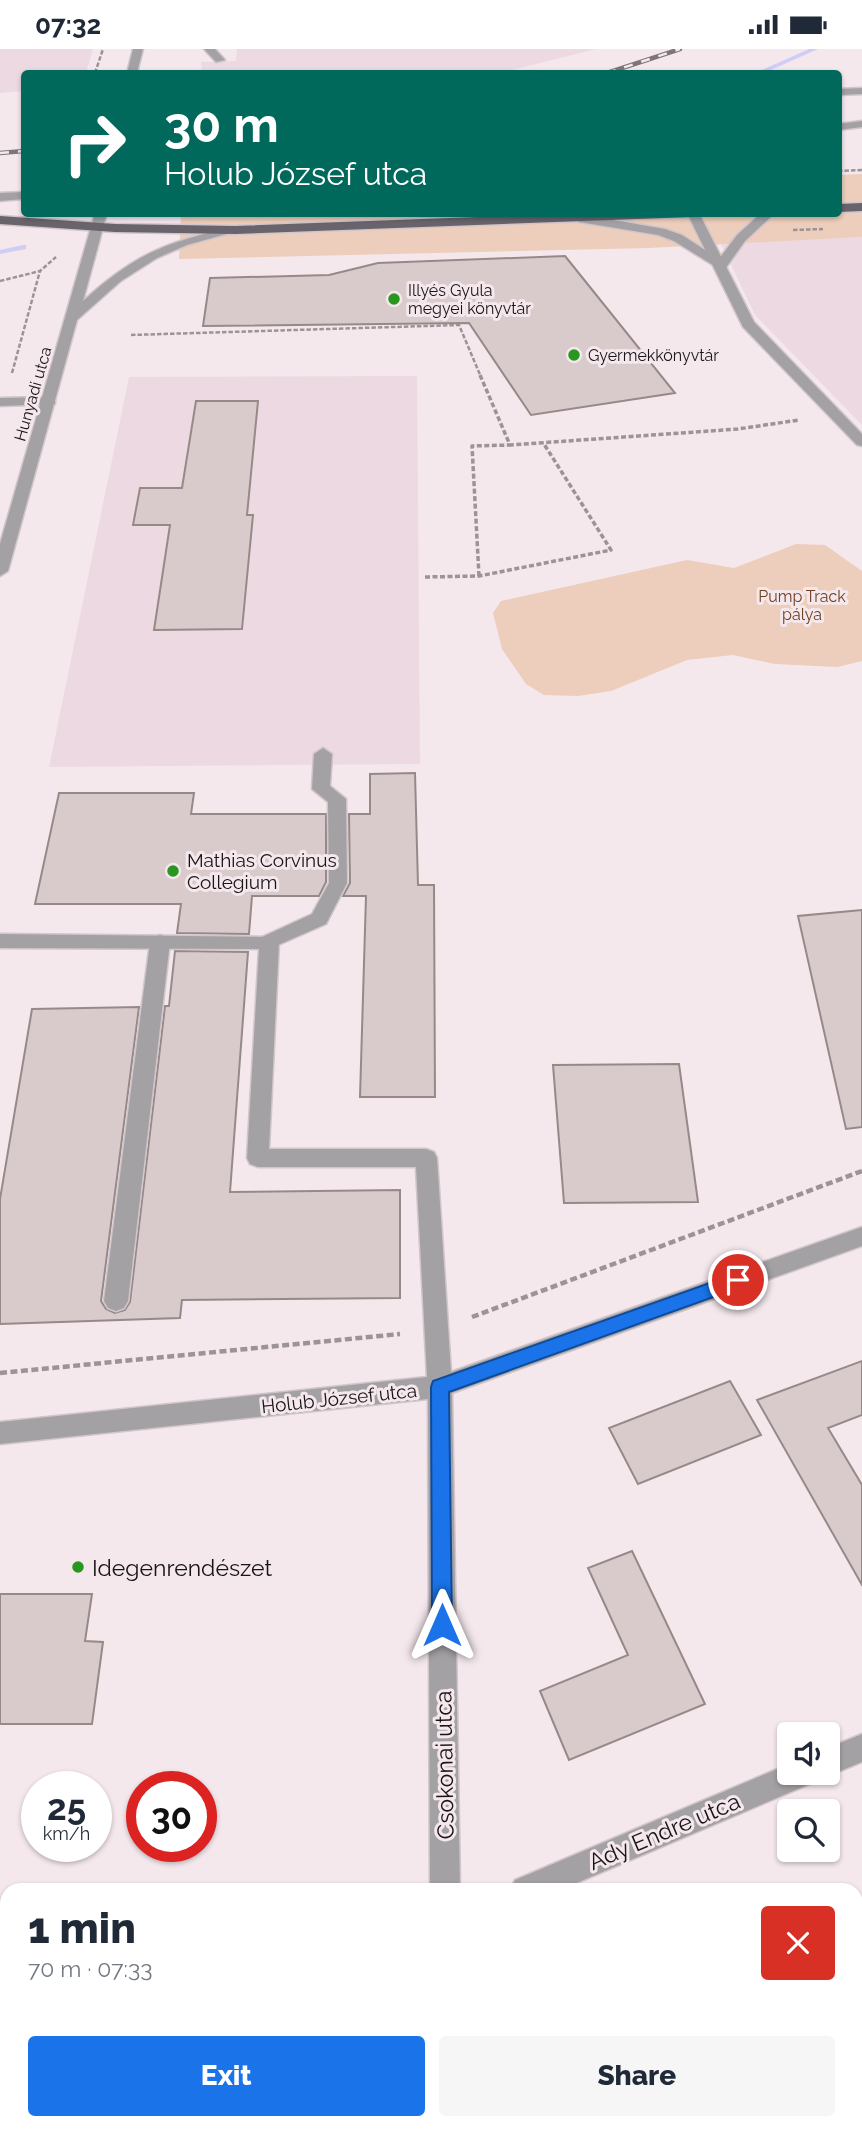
<!DOCTYPE html>
<html lang="en">
<head>
<meta charset="utf-8">
<style>
  :root { --surface:#fff; --page:#f6f6f7; --text:#1f2937; --muted:#747a83; --accent:#1a73e8 }
  body { margin:0; font-family:Raleway,sans-serif; background:var(--page); color:var(--text); height:100vh; display:flex; flex-direction:column; font-size:26px; white-space:nowrap }
  * { box-sizing:border-box; margin:0 }
  p { font-size:23px; color:var(--muted) }
  .icon { flex:none; width:38px; height:38px; fill:none; stroke:currentColor; stroke-width:2; stroke-linecap:round; stroke-linejoin:round }
  .map { position:relative; flex:1; overflow:hidden }
  .details { position:absolute; left:0px; top:1834px; width:863px; height:247px; display:flex; flex-direction:column; background:var(--surface); border-radius:21px 21px 0 0; box-shadow:0 2px 5px #0004 }
  .details>* { flex:none }
  .banner { position:absolute; left:21px; top:21px; width:821px; height:147px; border-radius:7px; box-shadow:0 2px 5px #0004; background:#00695c; color:#fff; overflow:hidden }
  .controls { position:absolute; left:777px; top:1673px; display:grid; gap:14px }
  .controls a { display:grid; place-items:center; width:63px; height:63px; border-radius:7px; background:var(--surface); box-shadow:0 2px 5px #0004; font-size:35px }
  .speed { position:absolute; left:21px; top:1722px; display:flex; gap:14px; font-size:35px; font-weight:700; text-align:center }
  .speed>* { display:grid; place-content:center; width:91px; height:91px; border-radius:50%; background:var(--surface); box-shadow:0 2px 5px #0004; line-height:1 }
  .speed small { font-size:18px; font-weight:400 }
  .speed .limit { border:10px solid #d22; background:#fff; color:#111 }
  .pin { position:absolute; display:grid; place-items:center; width:60px; height:60px; color:#fff; margin:-30px; border:4px solid #fff; border-radius:50%; box-shadow:0 2px 7px #0007 }
  .me { position:absolute; width:77px; margin:-38px; rotate:0deg; stroke-linejoin:round; filter:drop-shadow(0 0 5px #0008) }
  .turn { display:flex; align-items:center; gap:24px; height:147px; padding:0 28px; font-size:32px }
  .turn .icon { width:91px; height:91px; stroke-width:2.5 }
  .turn b { display:block; font-size:49px; line-height:60px }
  .round { display:grid; place-items:center; flex:none; width:74px; height:74px; border-radius:7px; background:var(--page) }
  .head { display:flex; align-items:center; justify-content:space-between; height:119px; padding:0 28px }
  h1 { font-size:42px; font-weight:800; line-height:52px }
  .button { display:flex; gap:14px; margin-top:auto; padding:14px 28px }
  .button a { flex:1; height:80px; border-radius:7px; background:var(--accent); color:#fff; font-size:28px; font-weight:800; line-height:80px; text-align:center }
  .button a+a { background:var(--page); color:var(--text) }
  .status { display:flex; justify-content:space-between; align-items:center; height:49px; padding:0 35px; background:var(--surface); direction:ltr }
  .status svg { height:19px; fill:currentColor }
  .map>svg:first-child { display:block }
  .built { fill:#edd9e2 }
  .green { fill:#edcdbb }
  .lines { fill:none; stroke-linecap:round; stroke-linejoin:round }
  .stream { fill:#cfcdf5; fill-rule:evenodd }
  .building { fill:#d9cbcb; stroke:#968a89; stroke-width:2 }
  .service-casing { stroke:#d1c6cb; stroke-width:3 }
  .minor-casing { stroke:#d1c6cb; stroke-width:3 }
  .primary-casing { stroke:#d1c6cb; stroke-width:3 }
  .path-far2 { stroke:#9c9397; stroke-width:2.5; stroke-dasharray:4.5 2; stroke-linecap:butt }
  .path-far1 { stroke:#9c9397; stroke-width:3.5; stroke-dasharray:5 2.5; stroke-linecap:butt }
  .path { stroke:#9c9397; stroke-width:4.5; stroke-dasharray:7 3.5; stroke-linecap:butt }
  .service { fill:#a4a1a5; fill-rule:evenodd }
  .minor { fill:#a4a1a5; fill-rule:evenodd }
  .primary { fill:#69646b; fill-rule:evenodd }
  .rail-casing { stroke:#7d7679; stroke-width:4.5 }
  .rail { stroke:#f4e8ed; stroke-width:2.5; stroke-dasharray:9; stroke-linecap:butt }
  .route { fill:#1a73e8; stroke:#114b97; stroke-width:2 }
  .poi-dot { fill:#299620; stroke:#f4e8ed; stroke-width:2.5 }
  .labels { text-anchor:middle; dominant-baseline:central; stroke-width:6; stroke-linejoin:round; paint-order:stroke }
  .far-poi-label { font-size:16px; fill:#191517; stroke:#f4e8ed; text-anchor:start }
  .far-street-label { font-size:16px; fill:#191517; stroke:#f4e8ed }
  .far-park-label { font-size:16px; fill:#713e1e; stroke:#f4e8ed }
  .poi-label { font-size:19px; fill:#191517; stroke:#f4e8ed; text-anchor:start }
  .street-label { font-size:19px; fill:#191517; stroke:#f4e8ed }
  .near-poi-label { font-size:23px; fill:#191517; stroke:#f4e8ed; text-anchor:start }
  .near-street-label { font-size:23px; fill:#191517; stroke:#f4e8ed }
</style>
</head>
<body>
<div class="status"><b>07:32</b><svg viewBox="0 0 49 12"><path d="M0 12V9h3v3zM5 12V6h3v6zM10 12V3h3v9zM15 12V0h3v12zM26 1h20v11H26zM47 4h2v5h-2z"/></svg></div>
<div class="map">
<svg width="862" height="2080" viewBox="0 0 862 2080">
  <rect width="100%" height="100%" fill="#f4e8ed"/>
  <!-- built -->
  <g class="built">
    <path d="M0,0H93L86,24H24V42L0,44Z"/>
    <path d="M237,0H596L500,24H202L201,13L236,12Z"/>
    <path d="M862,188V376L755,266L721,195Z"/>
    <path d="M417,327L420,715L49,718L129,328Z"/>
  </g>
  <!-- green -->
  <g class="green">
    <path d="M862,125V188L649,199L179,210L181,165L838,164V126Z"/>
    <path d="M796,495L825,496L862,522V612L837,618L775,615L733,606L687,611L611,642L578,647L544,646L526,635L502,600L493,564L501,552L687,511L734,519Z"/>
  </g>
  <g class="lines">
    <!-- stream -->
    <g class="stream">
      <path d="M809,0H818L764,24H755Z"/>
      <path d="M23,196H26V200L0,205V201Z"/>
    </g>
  </g>
  <!-- building -->
  <g class="building">
    <path d="M565,207L675,344L531,366L469,274L203,277L210,229L329,226L378,214Z"/>
    <path d="M196,352H258L247,466H253L242,580L154,581L170,476H133L140,439H182Z"/>
    <path d="M415,724L418,836H434L435,1048H360L366,847H343L350,834L349,765H370V725Z"/>
    <path d="M59,744H194L191,765H326V833L319,847H252L249,885L177,884L181,855H35Z"/>
    <path d="M862,861V1078L846,1080L798,867Z"/>
    <path d="M175,902L248,903L230,1143L400,1141V1249L182,1251L180,1269L0,1275V1150L32,960L139,958L101,1252L106,1260L115,1264L125,1261L130,1253L165,957H169Z"/>
    <path d="M679,1015L698,1153L564,1154L553,1016Z"/>
    <path d="M862,1312V1366L828,1379L862,1436V1536L757,1351Z"/>
    <path d="M730,1332L761,1386L638,1435L609,1379Z"/>
    <path d="M632,1502L705,1655L569,1711L540,1642L628,1606L588,1519Z"/>
    <path d="M0,1545H92L85,1592L103,1593L92,1675H0Z"/>
  </g>
  <g class="lines">
    <defs>
      <g id="service">
        <path d="M204,0H215L225,11L216,13Z"/>
        <path d="M862,39V45L838,46V40Z"/>
        <path d="M862,72V78L838,81V75Z"/>
        <path d="M761,164H775L745,192L725,220L721,221L674,192L658,186L579,173L573,169L579,165L665,180L682,186L719,210L737,186Z"/>
        <path d="M50,348L55,349V355L0,357V349Z"/>
        <path d="M323,699L332,705L330,737L346,750L347,834L326,875L269,900L262,898L259,893L262,888L312,865L329,834L328,753L312,740L314,705Z"/>
        <path d="M160,886L167,888L170,893L128,1252L124,1259L116,1262L108,1259L104,1252L150,893L153,888Z"/>
      </g>
      <g id="minor">
        <path d="M133,0H143L137,24H127Z"/>
        <path d="M0,144L24,143V150L0,152Z"/>
        <path d="M95,164H107L83,252C137,203 166,194 235,177L241,181L187,196L157,209L121,232L77,271L8,522L0,527V495Z"/>
        <path d="M687,164H699L754,273L862,385V397L857,396L743,278Z"/>
        <path d="M0,885L276,888L279,893L269,1100H426L434,1103L437,1109L451,1323L862,1178V1197L452,1344L460,1841H430L428,1350L0,1395V1373L427,1328L416,1118H258L250,1115L247,1109L259,900L0,899Z"/>
        <path d="M862,1685V1713L828,1727L820,1724H828V1699Z"/>
        <path d="M789,1715V1724H816L812,1734L560,1841H510L515,1831Z"/>
        <rect x="433" y="2074" width="32" height="6"/>
      </g>
      <g id="primary">
        <path d="M862,154V162L838,163V155Z"/>
        <path d="M581,164H698L692,168L235,185L115,183L0,175V167L115,175L235,177Z"/>
      </g>
    </defs>
    <!-- service casing -->
    <use href="#service" class="service-casing"/>
    <!-- minor casing -->
    <use href="#minor" class="minor-casing"/>
    <!-- primary casing -->
    <use href="#primary" class="primary-casing"/>
    <!-- path-far2 -->
    <g class="path-far2">
      <path d="M95,24L103,0"/>
      <path d="M838,122L862,121"/>
      <path d="M793,181L823,180"/>
      <path d="M0,232L40,222L56,208"/>
      <path d="M131,286L459,276L481,328"/>
      <path d="M12,324L40,222"/>
    </g>
    <!-- path-far1 -->
    <g class="path-far1">
      <path d="M480,326L510,396L738,380L799,371"/>
      <path d="M479,527L472,397L510,396"/>
      <path d="M425,528L479,527L611,501L544,395"/>
    </g>
    <!-- path -->
    <g class="path">
      <path d="M472,1268L862,1122"/>
      <path d="M0,1324L400,1285"/>
    </g>
    <!-- service -->
    <use href="#service" class="service"/>
    <!-- minor -->
    <use href="#minor" class="minor"/>
    <!-- primary -->
    <use href="#primary" class="primary"/>
    <defs>
      <g id="rail">
        <path d="M607,24L680,0"/>
        <path d="M0,104L24,102"/>
      </g>
    </defs>
    <!-- rail casing -->
    <use href="#rail" class="rail-casing"/>
    <!-- rail -->
    <use href="#rail" class="rail"/>
  </g>
  <!-- route -->
  <path class="route" d="M738,1224L744,1226L747,1231L744,1237L449,1343L452,1576L449,1583L442,1586L435,1583L432,1576L431,1338L433,1332Z"/>
  <!-- markers -->
  <g class="poi-dot">
    <circle cx="394" cy="250" r="7"/>
    <circle cx="574" cy="306" r="7"/>
    <circle cx="173" cy="822" r="7"/>
    <circle cx="78" cy="1518" r="7"/>
  </g>
  <g class="labels">
    <!-- far-poi labels -->
    <g class="far-poi-label">
      <text x="408" y="241">Illyés Gyula<tspan x="408" dy="18">megyei könyvtár</tspan></text>
      <text x="588" y="306">Gyermekkönyvtár</text>
    </g>
    <!-- far-street labels -->
    <g class="far-street-label">
      <text transform="translate(33 345) rotate(-74)">Hunyadi utca</text>
    </g>
    <!-- far-park labels -->
    <g class="far-park-label">
      <text x="802" y="547">Pump Track<tspan x="802" dy="18">pálya</tspan></text>
    </g>
    <!-- poi labels -->
    <g class="poi-label">
      <text x="187" y="811">Mathias Corvinus<tspan x="187" dy="22">Collegium</tspan></text>
    </g>
    <!-- street labels -->
    <g class="street-label">
      <text transform="translate(339 1349) rotate(-6)">Holub József utca</text>
    </g>
    <!-- near-poi labels -->
    <g class="near-poi-label">
      <text x="92" y="1518">Idegenrendészet</text>
    </g>
    <!-- near-street labels -->
    <g class="near-street-label">
      <text transform="translate(444 1716) rotate(-91)">Csokonai utca</text>
      <text transform="translate(664 1782) rotate(-23)">Ady Endre utca</text>
    </g>
  </g>
</svg>
<div class="controls">
<a><svg class="icon" aria-label="sound" viewBox="0 0 24 24"><path d="M4 9h4l5-4v14l-5-4H4zM17 9q2 3 0 6"/></svg></a>
<a><svg class="icon" aria-label="search" viewBox="0 0 24 24"><circle cx="10" cy="10" r="6"/><path d="M15 15l6 6"/></svg></a>
</div>
<div class="speed"><div>25<small>km/h</small></div><div class="limit">30</div></div>
<div class="pin" style="left:738px;top:1231px;background:#d93025"><svg class="icon" aria-label="arrive" viewBox="0 0 24 24"><path d="M6 21V4h12l-3 4 3 4H6"/></svg></div>
<svg class="me" style="left:442px;top:1576px" viewBox="-20 -20 40 40"><path d="M0-17L14 15 0 8-14 15z" fill="#1a73e8" stroke="#fff" stroke-width="4"/></svg>
<div class="banner">
<div class="turn"><svg class="icon" aria-label="right" viewBox="0 0 24 24"><path d="M7 20v-9h11M14 6l5 5-5 5"/></svg><div><b>30 m</b>Holub József utca</div></div>
</div>
<section class="details">
<div class="head"><div><h1>1 min</h1><p>70 m · 07:33</p></div><a class="round" style="background:#d93025;color:#fff"><svg class="icon" aria-label="close" viewBox="0 0 24 24"><path d="M6 6l12 12M18 6L6 18"/></svg></a></div>
<div class="button"><a>Exit</a><a>Share</a></div>
</section>
</div>
</body>
</html>
